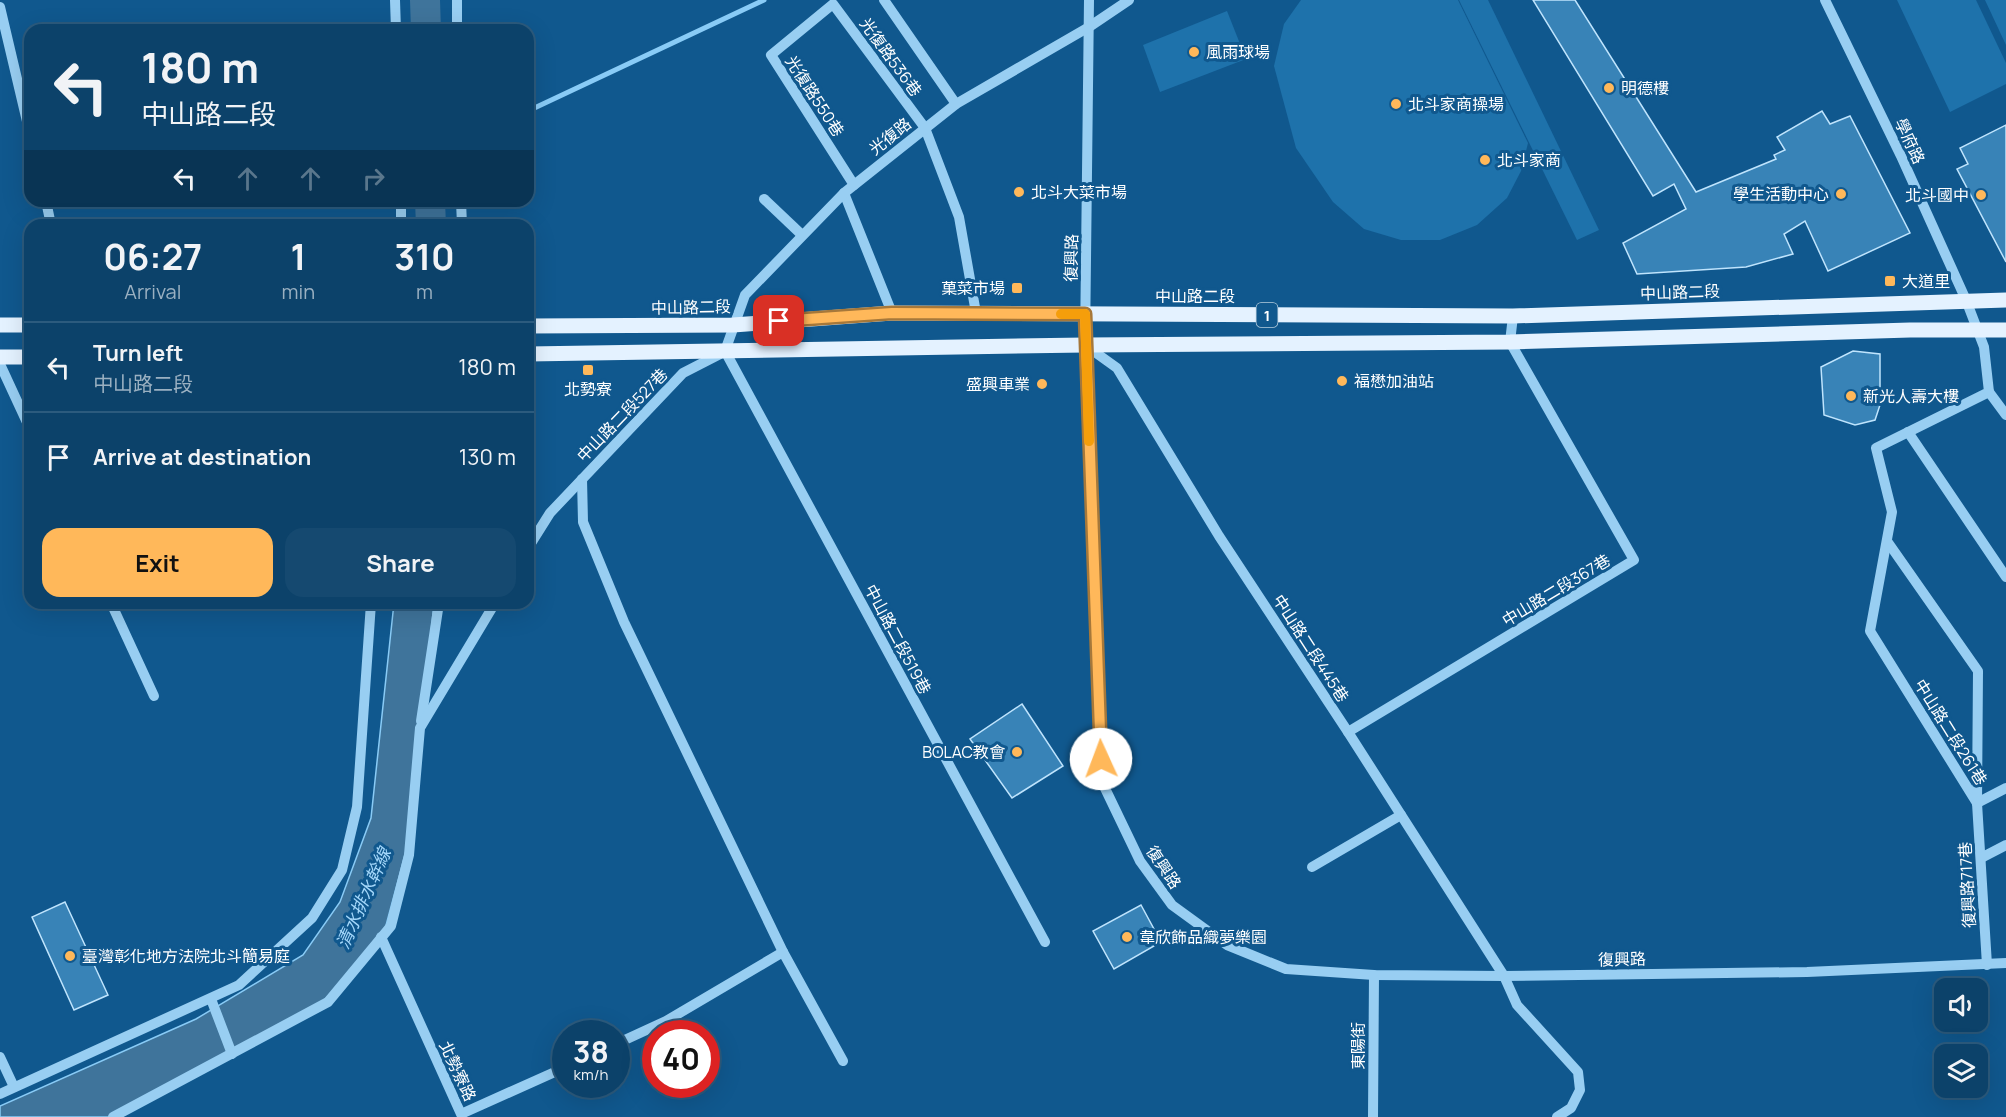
<!DOCTYPE html>
<html lang="en">
<head>
<meta charset="utf-8">
<style>
  :root { --surface:#0c426a; --page:#154970; --text:#f1f3f6; --muted:#9ab0c1; --line:#2c5b7e; --accent:#ffb85a }
  body { margin:0; font-family:Manrope,"Noto Sans TC",sans-serif; background:var(--page); color:var(--text); height:100vh; display:flex; flex-direction:column; font-size:22px; white-space:nowrap }
  * { box-sizing:border-box; margin:0 }
  p { font-size:20px; color:var(--muted) }
  .icon { flex:none; width:33px; height:33px; fill:none; stroke:currentColor; stroke-width:2; stroke-linecap:round; stroke-linejoin:round }
  .map { position:relative; flex:1; overflow:hidden }
  .details { position:absolute; left:24px; top:219px; width:510px; height:390px; display:flex; flex-direction:column; background:var(--surface); border-radius:18px; box-shadow:0 6px 24px #0002,0 0 0 2px var(--line) }
  .details>* { flex:none }
  .banner { position:absolute; left:24px; top:24px; width:510px; height:183px; border-radius:18px; box-shadow:0 6px 24px #0002,0 0 0 2px var(--line); background:#0c426a; color:var(--text); overflow:hidden }
  .tools { position:absolute; left:1934px; top:978px; display:grid; gap:12px }
  .tools a { display:grid; place-items:center; width:54px; height:54px; border-radius:12px; background:var(--surface); box-shadow:0 6px 24px #0002,0 0 0 2px var(--line); font-size:30px }
  .speed { position:absolute; left:552px; top:1020px; display:flex; gap:12px; font-size:30px; font-weight:700; text-align:center }
  .speed>* { display:grid; place-content:center; width:78px; height:78px; border-radius:50%; background:var(--surface); box-shadow:0 6px 24px #0002,0 0 0 2px var(--line); line-height:1 }
  .speed small { font-size:15px; font-weight:400 }
  .speed .limit { border:9px solid #d22; background:#fff; color:#111 }
  .pin { position:absolute; display:grid; place-items:center; width:51px; height:51px; color:#fff; margin:-26px; border-radius:12px; box-shadow:0 3px 9px #0006 }
  .me { position:absolute; width:66px; margin:-33px; rotate:358deg; stroke-linejoin:round; filter:drop-shadow(0 0 4px #0008) }
  .turn { display:flex; align-items:center; gap:21px; height:126px; padding:0 18px; font-size:27px }
  .turn .icon { width:78px; height:78px; stroke-width:2.5 }
  .turn b { display:block; font-size:42px; line-height:51px }
  .lanes { display:flex; align-items:center; height:57px; padding:0 18px; background:#0003; justify-content:center; gap:30px; direction:ltr }
  .lanes .off { opacity:.35 }
  .eta { display:flex; justify-content:space-evenly; align-items:center; height:102px; text-align:center }
  .eta b { font-size:36px; font-weight:700; line-height:42px }
  .action { display:flex; gap:12px; margin-top:auto; padding:12px 18px }
  .action a { flex:1; height:69px; border-radius:18px; background:var(--accent); color:#111; font-size:24px; font-weight:700; line-height:69px; text-align:center }
  .action a+a { background:var(--page); color:var(--text) }
  ul { padding:0; list-style:none }
  li { display:flex; align-items:center; gap:18px; height:90px; padding:0 18px; border-top:2px solid var(--line) }
  li div { flex:1 }
  li b { display:block; font-size:22px }
  li em { font-style:normal }
  .map>svg:first-child { display:block }
  .green { fill:#1e72ab }
  .water { fill:#3f749b; stroke:#89cbf6; stroke-width:1.5 }
  .lines { fill:none; stroke-linecap:round; stroke-linejoin:round }
  .stream { stroke:#89cbf6; stroke-width:5 }
  .river { stroke:#3f749b; stroke-width:30 }
  .building { fill:#3883b7; stroke:#bfe4fd; stroke-width:1.5 }
  .minor { stroke:#98cef2; stroke-width:10 }
  .major { stroke:#e4f2ff; stroke-width:15 }
  .route-casing { stroke:#a6783a; stroke-width:15 }
  .route { stroke:#ffb85a; stroke-width:10 }
  .slow { stroke:#f59e0b; stroke-width:10 }
  .poi-dot { fill:#ffb85a; stroke:#10588e; stroke-width:2 }
  .labels { text-anchor:middle; dominant-baseline:central; stroke-width:6; stroke-linejoin:round; paint-order:stroke }
  .shield { fill:#10588e; stroke:#b7cddd; stroke-width:1.5 }
  .shield-label { font-size:15px; font-weight:bold; fill:#fff }
  .poi-label { font-size:16px; fill:#fff; stroke:#10588e; text-anchor:start }
  .street-label { font-size:16px; fill:#fff; stroke:#10588e }
  .water-label { font-size:18px; font-style:italic; fill:#a4d7fa; stroke:#10588e }
</style>
</head>
<body>
<div class="map">
<svg width="2006" height="1117" viewBox="0 0 2006 1117">
  <rect width="100%" height="100%" fill="#10588e"/>
  <!-- green -->
  <g class="green">
    <path d="M1301,0H1458L1528,143L1521,171L1507,198L1477,225L1440,240H1401L1364,229L1333,202L1296,148L1274,66L1284,24Z"/>
    <path d="M1459,0H1488L1599,230L1577,240Z"/>
    <path d="M1897,0H1976L2006,63V84L1950,112Z"/>
    <path d="M1985,0H2006V45Z"/>
    <path d="M1227,11L1246,59L1160,92L1143,45Z"/>
  </g>
  <!-- water -->
  <path class="water" d="M394,603H434L410,836L381,944L319,1005L112,1117H0V1106L196,1019L303,955L340,902L371,818Z"/>
  <g class="lines">
    <!-- stream -->
    <path class="stream" d="M528,111L764,0"/>
    <!-- river -->
    <g class="river">
      <path d="M425,0L426,30"/>
      <path d="M430,201L431,225"/>
    </g>
  </g>
  <!-- building -->
  <g class="building">
    <path d="M1533,0H1575L1696,192L1776,159L1774,155L1785,150L1777,137L1822,111L1830,124L1850,116L1910,233L1828,271L1805,221L1784,234L1793,254L1746,267L1637,274L1623,243L1686,209L1674,184L1653,196Z"/>
    <path d="M2006,125V262L1957,169L1968,164L1960,148Z"/>
    <path d="M1853,351L1880,354V405L1875,420L1855,425L1824,415L1821,367Z"/>
    <path d="M1022,704L1063,766L1012,798L970,739Z"/>
    <path d="M65,902L108,995L74,1010L32,917Z"/>
    <path d="M1141,905L1161,942L1114,969L1093,931Z"/>
  </g>
  <g class="lines">
    <!-- minor -->
    <g class="minor">
      <path d="M395,0L396,30"/>
      <path d="M457,0V30"/>
      <path d="M884,0L956,104"/>
      <path d="M1089,0L1085,345L1102,782L1140,861L1172,905L1227,945L1286,969L1374,975L1504,976L1807,972L2006,963"/>
      <path d="M1825,0L1901,156L1966,300L1984,347L1989,392L1876,448L1892,512L1870,631L1977,803"/>
      <path d="M0,7L30,134"/>
      <path d="M854,185L771,55L833,4L925,128L959,217L976,313"/>
      <path d="M844,193L892,313"/>
      <path d="M764,199L802,235"/>
      <path d="M46,201L51,225"/>
      <path d="M461,201L462,225"/>
      <path d="M398,225L401,219V201"/>
      <path d="M1085,345L1117,368L1219,536L1348,732L1504,976L1517,1005L1578,1072L1580,1090L1571,1108L1557,1117"/>
      <path d="M725,351L1045,942"/>
      <path d="M725,351L745,295L844,193L956,104L1089,27L1129,0"/>
      <path d="M0,364L30,429"/>
      <path d="M1989,392L2006,415"/>
      <path d="M1908,432L2006,577"/>
      <path d="M582,479L583,522L624,622L783,952L843,1061"/>
      <path d="M1887,541L1978,671L1977,803L1987,965"/>
      <path d="M528,548L550,513L683,373L722,353"/>
      <path d="M111,603L154,696"/>
      <path d="M421,721L439,603"/>
      <path d="M1348,732L1634,560L1510,342L1513,316"/>
      <path d="M1977,803L2006,788"/>
      <path d="M1981,858L2006,845"/>
      <path d="M1312,867L1401,815"/>
      <path d="M381,937L461,1114L566,1067"/>
      <path d="M211,999L232,1054"/>
      <path d="M616,1044L666,1021L783,952"/>
      <path d="M0,1057L14,1087"/>
      <path d="M0,1094L239,985L312,918L342,870L357,807L371,603"/>
      <path d="M113,1117L328,1002L391,926L409,855L420,728L495,603"/>
      <path d="M1373,1117L1374,975"/>
    </g>
    <!-- major -->
    <g class="major">
      <path d="M0,325H30"/>
      <path d="M528,326L733,325L892,313L1513,316L2006,300"/>
      <path d="M528,354L1085,345L1510,342L1910,330H2006"/>
      <path d="M0,357H30"/>
    </g>
  </g>
  <g class="lines">
    <defs>
      <path id="route" d="M779,321L892,313L1085,314L1101,759"/>
    </defs>
    <!-- route casing -->
    <use href="#route" class="route-casing"/>
    <!-- route -->
    <use href="#route" class="route"/>
    <!-- slow -->
    <path class="slow" d="M1061,314H1085L1089,441"/>
  </g>
  <!-- markers -->
  <g class="poi-dot">
    <circle cx="1194" cy="52" r="6"/>
    <circle cx="1609" cy="88" r="6"/>
    <circle cx="1396" cy="104" r="6"/>
    <circle cx="1485" cy="160" r="6"/>
    <circle cx="1019" cy="192" r="6"/>
    <circle cx="1841" cy="194" r="6"/>
    <circle cx="1981" cy="195" r="6"/>
    <rect x="1884" y="275" width="12" height="12" rx="3"/>
    <rect x="1011" y="282" width="12" height="12" rx="3"/>
    <rect x="582" y="364" width="12" height="12" rx="3"/>
    <circle cx="1342" cy="381" r="6"/>
    <circle cx="1042" cy="384" r="6"/>
    <circle cx="1851" cy="396" r="6"/>
    <circle cx="1017" cy="752" r="6"/>
    <circle cx="1127" cy="937" r="6"/>
    <circle cx="70" cy="956" r="6"/>
  </g>
  <g class="labels">
    <!-- shield labels -->
    <rect class="shield" x="1256.5" y="303" width="21" height="24" rx="4.5"/>
    <g class="shield-label">
      <text x="1267" y="315">1</text>
    </g>
    <!-- poi labels -->
    <g class="poi-label">
      <text x="1206" y="52">風雨球場</text>
      <text x="1621" y="88">明德樓</text>
      <text x="1408" y="104">北斗家商操場</text>
      <text x="1497" y="160">北斗家商</text>
      <text x="1031" y="192">北斗大菜市場</text>
      <text x="1829" y="194" text-anchor="end">學生活動中心</text>
      <text x="1969" y="195" text-anchor="end">北斗國中</text>
      <text x="1902" y="281">大道里</text>
      <text x="1005" y="288" text-anchor="end">菓菜市場</text>
      <text x="1354" y="381">福懋加油站</text>
      <text x="1030" y="384" text-anchor="end">盛興車業</text>
      <text x="588" y="389" text-anchor="middle">北勢寮</text>
      <text x="1863" y="396">新光人壽大樓</text>
      <text x="1005" y="752" text-anchor="end">BOLAC教會</text>
      <text x="1139" y="937">韋欣飾品織夢樂園</text>
      <text x="82" y="956">臺灣彰化地方法院北斗簡易庭</text>
    </g>
    <!-- street labels -->
    <g class="street-label">
      <text transform="translate(891 57) rotate(54)">光復路536巷</text>
      <text transform="translate(815 96) rotate(57)">光復路550巷</text>
      <text transform="translate(890 136) rotate(-39)">光復路</text>
      <text transform="translate(1910 141) rotate(65)">學府路</text>
      <text transform="translate(1071 258) rotate(-89)">復興路</text>
      <text transform="translate(1680 292) rotate(-2)">中山路二段</text>
      <text x="1195" y="296">中山路二段</text>
      <text transform="translate(691 307) rotate(-1)">中山路二段</text>
      <text transform="translate(622 415) rotate(-46)">中山路二段527巷</text>
      <text transform="translate(1556 590) rotate(-31)">中山路二段367巷</text>
      <text transform="translate(898 639) rotate(62)">中山路二段519巷</text>
      <text transform="translate(1311 648) rotate(57)">中山路二段445巷</text>
      <text transform="translate(1951 732) rotate(58)">中山路二段261巷</text>
      <text transform="translate(1164 867) rotate(56)">復興路</text>
      <text transform="translate(1967 885) rotate(-93)">復興路717巷</text>
      <text transform="translate(1622 959) rotate(-1)">復興路</text>
      <text transform="translate(1358 1046) rotate(-90)">東陽街</text>
      <text transform="translate(458 1071) rotate(65)">北勢寮路</text>
    </g>
    <!-- water labels -->
    <g class="water-label">
      <text transform="translate(363 898) rotate(-66)">清水排水幹線</text>
    </g>
  </g>
</svg>
<div class="tools">
<a><svg class="icon" aria-label="sound" viewBox="0 0 24 24"><path d="M4 9h4l5-4v14l-5-4H4zM17 9q2 3 0 6"/></svg></a>
<a><svg class="icon" aria-label="layers" viewBox="0 0 24 24"><path d="M12 4l9 5-9 5-9-5zM3 14l9 5 9-5"/></svg></a>
</div>
<div class="speed"><div>38<small>km/h</small></div><div class="limit">40</div></div>
<div class="pin" style="left:779px;top:321px;background:#d93025"><svg class="icon" aria-label="arrive" viewBox="0 0 24 24"><path d="M6 21V4h12l-3 4 3 4H6"/></svg></div>
<svg class="me" style="left:1101px;top:759px" viewBox="-20 -20 40 40"><circle r="19" fill="#fff"/><path d="M0-13L10 11 0 6-10 11z" fill="#ffb85a"/></svg>
<div class="banner">
<div class="turn"><svg class="icon" aria-label="left" viewBox="0 0 24 24"><path d="M17 20v-9H6M10 6l-5 5 5 5"/></svg><div><b>180 m</b>中山路二段</div></div>
<div class="lanes"><svg class="icon" aria-label="left" viewBox="0 0 24 24"><path d="M17 20v-9H6M10 6l-5 5 5 5"/></svg><svg class="icon off" aria-label="ahead" viewBox="0 0 24 24"><path d="M12 20V5M6 11l6-6 6 6"/></svg><svg class="icon off" aria-label="ahead" viewBox="0 0 24 24"><path d="M12 20V5M6 11l6-6 6 6"/></svg><svg class="icon off" aria-label="right" viewBox="0 0 24 24"><path d="M7 20v-9h11M14 6l5 5-5 5"/></svg></div>
</div>
<section class="details">
<div class="eta">
<div><b>06:27</b><p>Arrival</p></div>
<div><b>1</b><p>min</p></div>
<div><b>310</b><p>m</p></div>
</div>
<ul>
<li><svg class="icon" aria-label="left" viewBox="0 0 24 24"><path d="M17 20v-9H6M10 6l-5 5 5 5"/></svg><div><b>Turn left</b><p>中山路二段</p></div><em>180 m</em></li>
<li><svg class="icon" aria-label="arrive" viewBox="0 0 24 24"><path d="M6 21V4h12l-3 4 3 4H6"/></svg><div><b>Arrive at destination</b></div><em>130 m</em></li>
</ul>
<div class="action"><a>Exit</a><a>Share</a></div>
</section>
</div>
</body>
</html>
